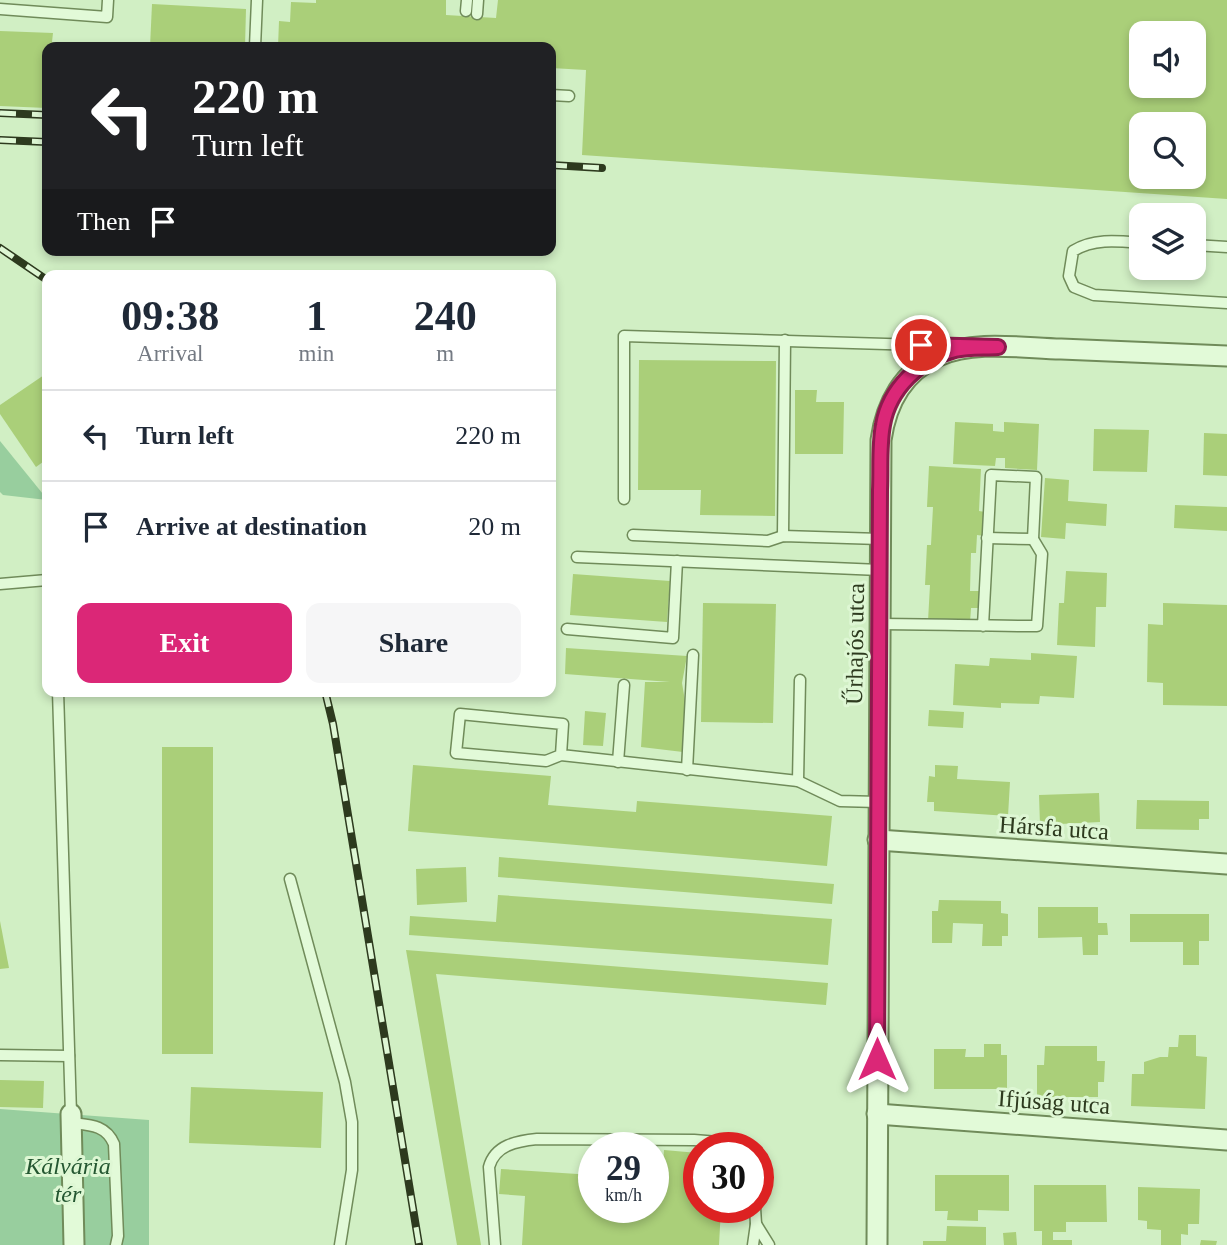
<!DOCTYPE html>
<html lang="en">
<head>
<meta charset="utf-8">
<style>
  :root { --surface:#fff; --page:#f6f6f7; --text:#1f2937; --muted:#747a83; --line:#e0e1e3; --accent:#db2777 }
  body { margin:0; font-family:"Times New Roman",serif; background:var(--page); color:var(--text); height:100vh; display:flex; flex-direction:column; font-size:26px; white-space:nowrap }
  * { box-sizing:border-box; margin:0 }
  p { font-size:23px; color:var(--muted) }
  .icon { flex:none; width:38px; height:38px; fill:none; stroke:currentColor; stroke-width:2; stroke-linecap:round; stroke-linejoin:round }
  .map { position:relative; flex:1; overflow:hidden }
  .drawer { position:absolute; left:42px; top:270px; width:514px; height:427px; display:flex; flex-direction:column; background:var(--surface); border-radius:14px; box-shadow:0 4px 10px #0003 }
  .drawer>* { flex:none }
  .guide { position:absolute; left:42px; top:42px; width:514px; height:214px; border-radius:14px; box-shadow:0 4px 10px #0003; background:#202124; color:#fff; overflow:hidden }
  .controls { position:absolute; left:1129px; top:21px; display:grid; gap:14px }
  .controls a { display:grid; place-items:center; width:77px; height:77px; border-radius:14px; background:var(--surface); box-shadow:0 4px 10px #0003; font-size:35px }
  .speed { position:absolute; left:578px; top:1132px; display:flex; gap:14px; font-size:35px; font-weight:700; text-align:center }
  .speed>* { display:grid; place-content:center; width:91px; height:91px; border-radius:50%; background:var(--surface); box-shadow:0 4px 10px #0003; line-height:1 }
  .speed small { font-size:18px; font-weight:400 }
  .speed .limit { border:10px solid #d22; background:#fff; color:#111 }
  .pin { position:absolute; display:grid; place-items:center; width:60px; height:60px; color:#fff; margin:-30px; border:4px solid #fff; border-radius:50%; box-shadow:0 2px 7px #0007 }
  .me { position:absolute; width:77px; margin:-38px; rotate:0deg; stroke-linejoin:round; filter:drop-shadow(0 0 5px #0008) }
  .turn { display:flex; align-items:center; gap:24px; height:147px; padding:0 35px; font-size:32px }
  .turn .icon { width:91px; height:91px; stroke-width:2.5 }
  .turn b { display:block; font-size:49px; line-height:60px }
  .then { display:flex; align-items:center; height:66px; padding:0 35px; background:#0003; gap:14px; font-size:26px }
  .eta { display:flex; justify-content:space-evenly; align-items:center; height:119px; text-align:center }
  .eta b { font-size:42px; font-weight:700; line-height:49px }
  .button { display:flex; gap:14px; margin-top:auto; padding:14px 35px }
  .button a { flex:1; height:80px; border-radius:14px; background:var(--accent); color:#fff; font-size:28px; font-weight:700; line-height:80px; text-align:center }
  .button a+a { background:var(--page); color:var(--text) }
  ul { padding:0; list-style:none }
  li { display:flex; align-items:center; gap:21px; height:91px; padding:0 35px; border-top:2px solid var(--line) }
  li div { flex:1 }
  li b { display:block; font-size:26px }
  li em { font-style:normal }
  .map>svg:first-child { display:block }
  .green { fill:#98ce9e }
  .building { fill:#aacf79; fill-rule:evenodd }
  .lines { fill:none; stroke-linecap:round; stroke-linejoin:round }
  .service-casing { stroke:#708b5a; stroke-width:13 }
  .minor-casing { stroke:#708b5a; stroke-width:23 }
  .service { stroke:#e2fad8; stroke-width:10 }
  .minor { stroke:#e2fad8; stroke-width:19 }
  .rail-casing { stroke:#2d3a1e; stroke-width:8 }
  .rail { stroke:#def7d4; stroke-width:5; stroke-dasharray:16; stroke-linecap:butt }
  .route-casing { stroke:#8e194d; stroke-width:18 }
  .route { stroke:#db2777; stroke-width:12 }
  .labels { text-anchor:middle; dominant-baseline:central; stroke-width:6; stroke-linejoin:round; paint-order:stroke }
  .street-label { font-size:24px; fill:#2d3a1e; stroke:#def7d4 }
  .park-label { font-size:24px; font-style:italic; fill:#245731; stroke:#def7d4 }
</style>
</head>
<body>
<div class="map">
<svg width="1227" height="1245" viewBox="0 0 1227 1245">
  <rect width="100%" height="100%" fill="#d1efc4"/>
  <!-- green -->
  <g class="green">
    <path d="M0,441L47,499V500L3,495L0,492Z"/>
    <path d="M0,1109L149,1120V1245H0Z"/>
  </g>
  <!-- building -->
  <g class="building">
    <path d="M316,0H446V15L496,18L498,0H1227V199L582,155L586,70L551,68V47H278L279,21L290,22L291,2L316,3ZM1141,33H1194V86H1141ZM1141,124H1194V177H1141Z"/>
    <path d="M152,4L246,9L245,47H150Z"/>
    <path d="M0,31L53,33L52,42L107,45V47H47V108L0,106Z"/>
    <path d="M639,360L776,361L775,516L700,515L701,490H638Z"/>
    <path d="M47,373V459L36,467L0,414V405Z"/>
    <path d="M795,390H817L816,402H844L843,454H795Z"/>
    <path d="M955,422L993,424V431L1004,432V422L1039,424L1037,470L1005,468V458H996L995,466L953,464Z"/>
    <path d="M1094,429L1149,430L1147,472L1093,471Z"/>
    <path d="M1204,433L1227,434V476L1203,475Z"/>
    <path d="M929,466L981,469L979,511L985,512L984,536L977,535L976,553H971L970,591H979V608H971L970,623L928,621L930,585H925L927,545H931L933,507H927Z"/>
    <path d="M1045,478L1069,480L1068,501L1107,504L1106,526L1066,523L1065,539L1041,537Z"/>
    <path d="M1175,505L1227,507V531L1174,528Z"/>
    <path d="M1066,571L1107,573L1106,607H1096L1095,647L1057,645L1059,603H1064Z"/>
    <path d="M573,574L670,581L667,622L570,615Z"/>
    <path d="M703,603L776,604L773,723L701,722Z"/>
    <path d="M1163,603L1227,605V706L1163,705V683L1147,682L1148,624L1163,625Z"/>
    <path d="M566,648L687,656L682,683L687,713L683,752L641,747L645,682H670L565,674Z"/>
    <path d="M1031,653L1077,656L1074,698L1040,696L1039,704L1001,703V708L953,705L955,664L989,666L990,658L1031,660Z"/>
    <path d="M929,710L964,712L963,728L928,726Z"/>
    <path d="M585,711L606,713L603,746L583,745Z"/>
    <rect x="162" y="747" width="51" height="307"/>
    <path d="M413,765L551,776L548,805L636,812L637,801L832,816L827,866L408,831Z"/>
    <path d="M935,765L958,766L957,779L1010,782L1008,816L934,811V802H927L929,776L935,777Z"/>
    <path d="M1099,793L1100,822L1040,825L1039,795Z"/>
    <path d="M1137,800L1209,801V819H1199V830L1136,829Z"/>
    <path d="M499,857L834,884L832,904L498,877Z"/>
    <path d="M466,867L467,902L417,905L416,869Z"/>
    <path d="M498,895L832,919L828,965L409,935L410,916L496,922Z"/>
    <path d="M939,900L1001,901V913L1008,914V936H1002V946H982L983,924L953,923L952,943H932V911H938Z"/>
    <path d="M1038,907H1098V923H1107L1108,935H1098V955H1083L1082,937L1038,938Z"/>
    <path d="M1130,914H1209V941H1199V965H1183V942H1130Z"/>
    <path d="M0,921L9,968L0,969Z"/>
    <path d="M406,950L828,983L826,1005L436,974L481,1245H457Z"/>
    <path d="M1179,1035H1196V1056L1207,1057L1205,1109L1131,1106L1132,1074H1144V1062L1160,1057H1168L1169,1047H1178Z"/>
    <path d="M984,1044H1001V1055H1007V1089H934V1049H966L965,1057H984Z"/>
    <path d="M1045,1046H1097V1061H1105L1104,1082H1098V1097H1037V1065H1044Z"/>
    <path d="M0,1080L44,1081L43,1108L0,1107Z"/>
    <path d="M191,1087L323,1092L321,1148L189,1143Z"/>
    <path d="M664,1150L698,1153V1208H721L719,1245H522L525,1196L499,1194L501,1169L593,1175V1208H653V1178L662,1179Z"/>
    <path d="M935,1175H1009V1211L978,1210V1221L947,1220L948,1211H935Z"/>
    <path d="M1034,1185H1106L1107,1222H1066V1232H1053V1240H1072V1245H1042V1231H1034Z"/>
    <path d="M1138,1187L1200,1189L1199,1224H1188V1235L1181,1234V1245H1161V1230L1147,1229V1221L1138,1220Z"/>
    <path d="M947,1226L986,1227V1245H923V1241H946Z"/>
    <path d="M1016,1232L1017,1245H1004L1003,1233Z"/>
    <path d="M1201,1240L1217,1241L1216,1245H1200Z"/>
  </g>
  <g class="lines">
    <defs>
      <g id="service">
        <path d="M0,9L107,17L108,0"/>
        <path d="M466,11L467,0"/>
        <path d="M477,14L478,0"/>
        <path d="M255,47L257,0"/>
        <path d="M551,95L569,96"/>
        <path d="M1141,243C1118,241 1094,238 1073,251L1069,276L1074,287L1094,295L1227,303"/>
        <path d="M1194,245L1227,247"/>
        <path d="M624,499V336L952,346"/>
        <path d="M633,535L768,541L783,536L880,539"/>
        <path d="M783,536L785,340"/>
        <path d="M987,538L1033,539"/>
        <path d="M577,557L880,570"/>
        <path d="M0,584L47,580"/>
        <path d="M880,624C932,624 985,626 1037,626L1042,554L1033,539L1036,477L991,475L983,626"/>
        <path d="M567,629L673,638L677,561"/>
        <path d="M58,691L71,1114"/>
        <path d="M561,755L563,724L460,714L456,753L546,761L561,755L798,781L840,801L878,802"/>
        <path d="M618,762L624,685"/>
        <path d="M687,770L693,655"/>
        <path d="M798,781L800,680"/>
        <path d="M290,879L345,1082L352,1122V1170L340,1245"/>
        <path d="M0,1055L69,1056"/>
        <path d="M72,1123C90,1125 106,1125 114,1144L118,1236L116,1245"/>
        <path d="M756,1224L769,1245"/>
        <path d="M495,1245L489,1167C495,1145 517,1141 537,1139L694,1140L718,1142L730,1148"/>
        <path d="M753,1245L756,1224L755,1208"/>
      </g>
      <g id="minor">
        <path d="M878,840L1227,864"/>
        <path d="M71,1114L74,1245"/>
        <path d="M877,1114L1227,1140"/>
        <path d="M877,1245L881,440C886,404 903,372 938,356C974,340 1022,348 1061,349C1116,351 1172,354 1227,356"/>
      </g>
    </defs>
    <!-- service casing -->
    <use href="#service" class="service-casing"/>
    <!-- minor casing -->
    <use href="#minor" class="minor-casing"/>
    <!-- service -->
    <use href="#service" class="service"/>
    <!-- minor -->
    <use href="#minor" class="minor"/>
    <defs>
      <g id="rail">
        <path d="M0,113L47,115"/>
        <path d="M0,140L47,142"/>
        <path d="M551,165L602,168"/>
        <path d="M0,248L47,280"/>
        <path d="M325,691L333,724L419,1245"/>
      </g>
    </defs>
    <!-- rail casing -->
    <use href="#rail" class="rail-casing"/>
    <!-- rail -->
    <use href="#rail" class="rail"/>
  </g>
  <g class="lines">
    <defs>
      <path id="route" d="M877,1059L880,490C881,468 879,446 883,425C889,389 920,359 955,350C968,347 984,348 998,347L921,345"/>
    </defs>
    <!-- route casing -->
    <use href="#route" class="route-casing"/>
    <!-- route -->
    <use href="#route" class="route"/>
  </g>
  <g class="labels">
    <!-- street labels -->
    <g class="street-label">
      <text transform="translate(855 644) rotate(-89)">Űrhajós utca</text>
      <text transform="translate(1054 828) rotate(4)">Hársfa utca</text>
      <text transform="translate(1054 1102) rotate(4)">Ifjúság utca</text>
    </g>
    <!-- park labels -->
    <g class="park-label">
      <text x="68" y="1166">Kálvária<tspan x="68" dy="28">tér</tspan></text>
    </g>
  </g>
</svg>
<div class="controls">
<a><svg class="icon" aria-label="sound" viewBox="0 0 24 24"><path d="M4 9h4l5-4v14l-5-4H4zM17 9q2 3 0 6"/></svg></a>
<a><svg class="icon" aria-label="search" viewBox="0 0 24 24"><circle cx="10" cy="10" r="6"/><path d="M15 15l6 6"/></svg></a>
<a><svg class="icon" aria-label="layers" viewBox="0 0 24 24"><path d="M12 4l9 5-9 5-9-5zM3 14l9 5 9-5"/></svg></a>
</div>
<div class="speed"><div>29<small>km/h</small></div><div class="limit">30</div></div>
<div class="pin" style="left:921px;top:345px;background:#d93025"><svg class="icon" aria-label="arrive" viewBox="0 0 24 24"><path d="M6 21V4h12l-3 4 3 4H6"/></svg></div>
<svg class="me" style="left:877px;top:1059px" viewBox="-20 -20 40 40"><path d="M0-17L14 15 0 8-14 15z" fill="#db2777" stroke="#fff" stroke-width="4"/></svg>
<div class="guide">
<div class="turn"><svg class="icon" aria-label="left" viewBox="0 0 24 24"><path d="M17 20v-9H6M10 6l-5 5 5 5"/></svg><div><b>220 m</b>Turn left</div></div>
<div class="then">Then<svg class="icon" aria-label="arrive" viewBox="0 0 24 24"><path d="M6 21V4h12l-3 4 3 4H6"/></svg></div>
</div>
<section class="drawer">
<div class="eta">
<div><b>09:38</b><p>Arrival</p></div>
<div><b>1</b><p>min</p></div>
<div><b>240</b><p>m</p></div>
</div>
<ul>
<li><svg class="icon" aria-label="left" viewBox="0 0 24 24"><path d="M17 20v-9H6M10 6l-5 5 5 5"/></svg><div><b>Turn left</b></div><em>220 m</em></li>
<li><svg class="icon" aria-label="arrive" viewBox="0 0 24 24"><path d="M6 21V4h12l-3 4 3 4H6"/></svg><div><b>Arrive at destination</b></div><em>20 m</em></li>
</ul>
<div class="button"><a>Exit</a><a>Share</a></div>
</section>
</div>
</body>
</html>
